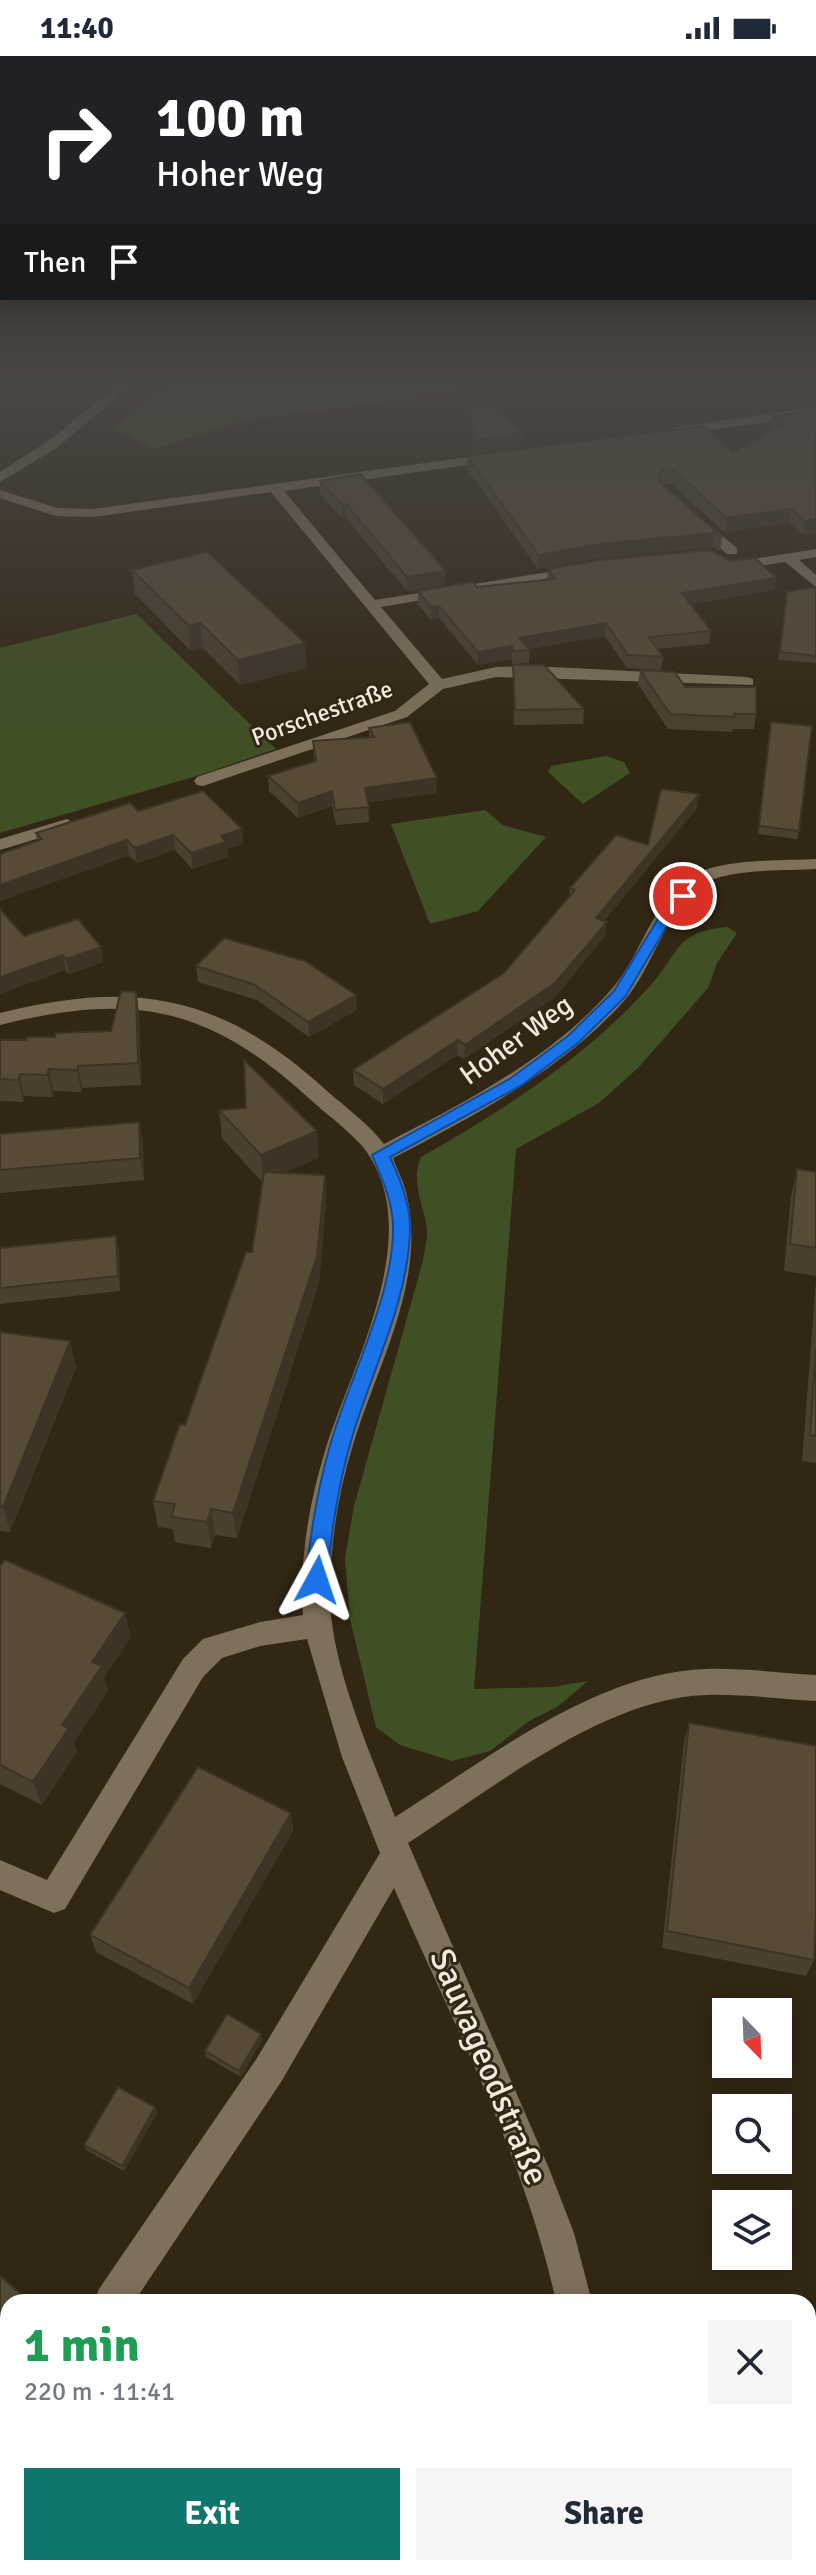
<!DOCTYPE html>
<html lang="en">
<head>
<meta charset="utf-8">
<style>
  :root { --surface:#fff; --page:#f6f6f7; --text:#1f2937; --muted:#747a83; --accent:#0f766e }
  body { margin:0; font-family:Signika,sans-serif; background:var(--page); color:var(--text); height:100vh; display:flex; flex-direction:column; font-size:30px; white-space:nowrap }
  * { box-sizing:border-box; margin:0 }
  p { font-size:26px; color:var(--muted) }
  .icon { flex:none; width:44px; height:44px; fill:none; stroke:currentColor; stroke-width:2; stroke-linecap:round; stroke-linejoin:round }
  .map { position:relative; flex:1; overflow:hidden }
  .panel { position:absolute; left:0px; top:2238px; width:816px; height:282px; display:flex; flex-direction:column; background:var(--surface); border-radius:24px 24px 0 0; box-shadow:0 4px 20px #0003 }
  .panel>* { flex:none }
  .hud { position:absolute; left:0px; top:0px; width:816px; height:244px; box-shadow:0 4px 20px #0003; background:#202124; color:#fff; overflow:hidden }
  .needle { width:52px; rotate:157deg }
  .tools { position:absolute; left:712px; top:1942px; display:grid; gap:16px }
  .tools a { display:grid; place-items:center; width:80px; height:80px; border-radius:0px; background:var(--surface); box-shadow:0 4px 20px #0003; font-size:40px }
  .pin { position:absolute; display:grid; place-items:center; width:68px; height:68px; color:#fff; margin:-34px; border:4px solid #fff; border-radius:50%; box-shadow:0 2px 8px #0007 }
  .me { position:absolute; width:88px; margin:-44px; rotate:5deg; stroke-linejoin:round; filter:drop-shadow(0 0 6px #0008) }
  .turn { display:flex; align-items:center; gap:28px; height:168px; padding:0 24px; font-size:36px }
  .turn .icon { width:104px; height:104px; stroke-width:2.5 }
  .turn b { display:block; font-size:56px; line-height:68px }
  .then { display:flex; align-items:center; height:76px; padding:0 24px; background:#0003; gap:16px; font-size:30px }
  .round { display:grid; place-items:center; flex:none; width:84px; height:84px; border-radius:0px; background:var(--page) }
  .summary { display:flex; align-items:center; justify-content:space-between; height:136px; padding:0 24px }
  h1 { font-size:48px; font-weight:700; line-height:60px; color:#1e9e55 }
  .primary-button { display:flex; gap:16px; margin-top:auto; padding:16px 24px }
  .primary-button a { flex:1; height:92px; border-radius:0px; background:var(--accent); color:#fff; font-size:32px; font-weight:700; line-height:92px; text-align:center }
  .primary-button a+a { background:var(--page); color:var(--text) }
  .status { display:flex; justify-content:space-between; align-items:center; height:56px; padding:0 40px; background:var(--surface); direction:ltr }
  .status svg { height:22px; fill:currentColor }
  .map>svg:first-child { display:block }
  .green { fill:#405025 }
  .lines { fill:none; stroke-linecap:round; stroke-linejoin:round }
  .minor { fill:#7e715c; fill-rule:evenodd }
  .wall { fill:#4b402f }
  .shaded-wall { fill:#3d3426 }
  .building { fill:#574b37; stroke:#3d3426; stroke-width:2 }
  .route { fill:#1a73e8; stroke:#114b97; stroke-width:2 }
  .labels { text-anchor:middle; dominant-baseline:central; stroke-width:6; stroke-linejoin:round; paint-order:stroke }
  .far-street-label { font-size:24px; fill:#f2ebdf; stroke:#322714 }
  .street-label { font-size:28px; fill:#f2ebdf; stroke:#322714 }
  .near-street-label { font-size:34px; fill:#f2ebdf; stroke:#322714 }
</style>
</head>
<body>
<div class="status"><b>11:40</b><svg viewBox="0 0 49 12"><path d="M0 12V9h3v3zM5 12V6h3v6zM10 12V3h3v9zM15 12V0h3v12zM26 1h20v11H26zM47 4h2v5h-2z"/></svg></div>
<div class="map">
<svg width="816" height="2519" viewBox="0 0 816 2519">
  <rect width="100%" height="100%" fill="#322714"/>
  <!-- green -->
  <g class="green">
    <path d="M170,325H481L444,338L242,365L156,393L112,373Z"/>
    <path d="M136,558L276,693L200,719L0,777V592Z"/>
    <path d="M606,700L624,706L630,717L583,748L548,716L551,710Z"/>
    <path d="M485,754L503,769L546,781L478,855L430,868L391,768Z"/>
    <path d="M727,871L737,877L717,907L708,932L638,1012L599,1047L516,1093L474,1633L552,1631L588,1625L557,1651L529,1665L490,1695L452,1705L400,1689L376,1671L350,1563L345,1502L354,1450L423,1205C424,1195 428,1183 427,1173C424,1148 410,1126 421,1101C505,1053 585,1002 650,930C681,896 674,876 727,871Z"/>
  </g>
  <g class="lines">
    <!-- minor -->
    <g class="minor">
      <path d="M123,325H136L58,391L0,426V416L48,385Z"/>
      <path d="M816,351V359L676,379L670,375L676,371Z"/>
      <path d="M497,397L503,401L502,404L284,435L375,544L585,510V516L580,517L381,551L442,623L496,611L533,610L747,621L753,623V629L496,621L443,633L407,661L203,730L197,729L194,725L197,721L395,655L429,628L271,436L93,461L56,460L0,442V434L57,452L93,453Z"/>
      <path d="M698,460L737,492V498H727L693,467V461Z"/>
      <path d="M816,493V501L799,504L816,519V531L785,506L727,515L720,511L727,507Z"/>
      <path d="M67,763L76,768L73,772L0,794V783Z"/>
      <path d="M816,803V813C786,815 726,812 702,829C664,856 654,911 624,945C561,1015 475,1059 393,1102C397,1113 403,1125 406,1136C428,1223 377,1309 353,1389C338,1436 331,1485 330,1534C328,1603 370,1696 395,1761C486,1704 596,1616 706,1613C742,1612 780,1617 816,1619V1645C780,1643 742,1638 706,1639C604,1642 492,1733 408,1787L548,2110L574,2177L592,2246H556C525,2101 452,1966 394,1832L281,2026L134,2246H94L99,2233L257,2002L380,1797L342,1701L307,1583L260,1590L222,1602L203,1621L65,1853L54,1857L0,1834V1804L47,1824L183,1603L203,1583L260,1566L303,1559C299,1505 309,1447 325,1395C351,1309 429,1176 363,1091C348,1074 330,1061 313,1046C210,951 135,935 0,969V957C136,923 221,939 326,1034C346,1052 368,1067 384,1088C464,1047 550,1003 610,935C641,901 651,847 690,821C719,802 782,805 816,803Z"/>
      <path d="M8,2384V2433L0,2436V2387Z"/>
      <path d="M583,2512H623L624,2519H584Z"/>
    </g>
  </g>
  <!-- wall -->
  <g class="wall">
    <path d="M470,354L523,377V390L475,397L470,366Z"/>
    <path d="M816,354V477L803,479L789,467L724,476L673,429L663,428L722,481L720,495L712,491L599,502L538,513L467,413V400L733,397L772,375L769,374L771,360Z"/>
    <path d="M320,425L445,529L407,535L346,462H342L320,438Z"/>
    <path d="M730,505L776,522L774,534L691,548L711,575L709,588L657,593L663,601L661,614L627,612L605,580L529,593L530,594L529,607L512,608V603L478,609L439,562L431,564L418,548V535L547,524L548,513Z"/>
    <path d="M132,514L305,587L307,612L240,629L203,592L191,595L135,538Z"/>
    <path d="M816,531V607L778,604L787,536Z"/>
    <path d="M513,609L584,653L583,668L514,669Z"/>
    <path d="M640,614L756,658L754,673H733L732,676L668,673L638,628Z"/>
    <path d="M771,666L799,775L797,783L758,778Z"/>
    <path d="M369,672L437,722L436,737L368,746L369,766L336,769L332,750L298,762L269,735L268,720L314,705L313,685L369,682Z"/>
    <path d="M699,738L697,752L604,865L605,880L555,941L464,1003L457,999L383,1048L354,1029L353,1014L504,917L569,842L570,832L648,789Z"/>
    <path d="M138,755L242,773L243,788L227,793L228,801L192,813L175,794L137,807L129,800L37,785L36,777Z"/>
    <path d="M24,880L101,891L103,906L69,918Z"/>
    <path d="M196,910L357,954L309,981L257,944L198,926Z"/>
    <path d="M136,936L139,958L141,1029L82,1032L81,1036L54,1035L52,1041L24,1040L23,1046L0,1045V984H26L111,975Z"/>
    <path d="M219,1054L319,1102L283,1117L325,1119L326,1146L319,1227L237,1482L215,1479L211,1492L175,1486L173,1473L158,1471L153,1445L185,1369L252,1196L262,1126L222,1082Z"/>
    <path d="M139,1066L143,1088L144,1124L0,1137V1078Z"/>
    <path d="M797,1113L816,1116V1220L784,1215L791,1140Z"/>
    <path d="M0,1192L119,1195L120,1235L0,1248Z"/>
    <path d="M816,1224V1407L802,1405Z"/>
    <path d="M0,1276L70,1285L76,1312L10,1476L0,1475Z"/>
    <path d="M0,1510L131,1581L104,1621L108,1635L74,1686L77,1695L42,1749L0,1728Z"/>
    <path d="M689,1667L814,1904L806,1920L662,1892L684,1686Z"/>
    <path d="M291,1757L293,1775L193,1948L96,1896L90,1879Z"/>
    <path d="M262,1984L241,2021L206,2001L205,1995Z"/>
    <path d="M155,2051L157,2057L124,2115L86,2094L84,2089Z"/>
    <path d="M816,2389V2519H815L808,2505V2394Z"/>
    <path d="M0,2443L479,2519H17L0,2515Z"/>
  </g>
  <!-- shaded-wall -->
  <g class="shaded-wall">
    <path d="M523,377V390L475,397V384Z"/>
    <path d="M346,448V462H342V449Z"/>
    <path d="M791,453L789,467L724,476L726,462Z"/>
    <path d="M816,463V477L803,479L805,465Z"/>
    <path d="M714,477L712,491L599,502L538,513L539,499L601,488Z"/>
    <path d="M446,515L445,529L407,535V521Z"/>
    <path d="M776,522L774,534L681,549L682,537Z"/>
    <path d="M439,550V562L431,564V551Z"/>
    <path d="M200,567L203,592L191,595L189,570Z"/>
    <path d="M606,567L605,580L518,595L519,582Z"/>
    <path d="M305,587L307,612L240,629L238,604Z"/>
    <path d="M512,590V603L478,609V596Z"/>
    <path d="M437,722L436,737L365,747V732Z"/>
    <path d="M332,735V750L298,762V747Z"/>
    <path d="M699,738L697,752L594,877L596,862Z"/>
    <path d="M242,773L243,788L227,793L228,801L192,813L191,797L221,780Z"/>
    <path d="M173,779L175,794L137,807L135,792Z"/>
    <path d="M127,784L129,800L0,845V829Z"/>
    <path d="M607,866L605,880L555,941L464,1003L465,989Z"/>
    <path d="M101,891L103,906L69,918L66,903Z"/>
    <path d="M63,899L66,914L0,938V921Z"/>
    <path d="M136,936L139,958L141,1029L138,1007Z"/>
    <path d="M356,939L357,954L309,981L308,966Z"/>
    <path d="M458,984L457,999L383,1048V1033Z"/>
    <path d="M78,1010L82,1032L81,1036L77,1014Z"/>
    <path d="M49,1013L54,1035L52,1041L47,1019Z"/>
    <path d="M20,1018L24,1040L23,1046L18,1024Z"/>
    <path d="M139,1066L143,1088L144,1124L140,1102Z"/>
    <path d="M317,1075L319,1102L263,1126L261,1099Z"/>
    <path d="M325,1119L326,1146L319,1227L237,1482L233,1457Z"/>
    <path d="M116,1180L119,1195L120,1235L118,1220Z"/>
    <path d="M70,1285L76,1312L10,1476L3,1451Z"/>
    <path d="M211,1453L215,1479L211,1492L207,1466Z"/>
    <path d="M125,1557L131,1581L104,1621L108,1635L74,1686L77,1695L42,1749L33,1726L92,1606Z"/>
    <path d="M291,1757L293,1775L193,1948L189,1932Z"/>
    <path d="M261,1978L262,1984L241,2021L239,2015Z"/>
    <path d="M155,2051L157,2057L124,2115L122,2110Z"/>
    <path d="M8,2310V2326L6,2329L0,2322Z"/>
  </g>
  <!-- building -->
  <g class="building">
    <path d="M496,350L523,377L475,384L470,354Z"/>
    <path d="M816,354V463L805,465L791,453L726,462L675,415L662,414L659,417L660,426L722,481L714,477L601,488L539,499L467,400L704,370L733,397L787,366L771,360Z"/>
    <path d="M360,418L446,515L407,521L346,448L342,449L320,425Z"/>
    <path d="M710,494L730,505L755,502L776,522L682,537L711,575L649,581L663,601L628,599L606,567L519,582L530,594L513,595L512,590L478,596L439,550L431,551L418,535L473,526L477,531L555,523L548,513L601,504Z"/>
    <path d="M207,496L305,587L238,604L200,567L189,570L132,514Z"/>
    <path d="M816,531V600L780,596L787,536Z"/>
    <path d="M513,609H544L584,653L515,654Z"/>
    <path d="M640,614L675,616L685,631H756V658H734L735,661L670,658Z"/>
    <path d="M410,666L437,722L365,732L369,751L335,754L332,735L298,747L268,720L316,705L313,685L374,681L369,672Z"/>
    <path d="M771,666L812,670L799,775L759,770Z"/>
    <path d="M661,733L699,738L596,862L607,866L556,926L465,989L458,984L383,1033L353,1014L504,917L575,834L570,832L616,779L648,789Z"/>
    <path d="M203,735L242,773L221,780L226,786L191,797L173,779L135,792L127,784L0,829V798L42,783L36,777L130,747L138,755Z"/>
    <path d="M0,853L24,880L78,863L101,891L66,903L63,899L0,921Z"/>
    <path d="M224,882L305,905L356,939L308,966L255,929L196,910Z"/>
    <path d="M121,935L136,936L138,1007L78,1010L77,1014L49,1013L47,1019L20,1018L18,1024L0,1023V984H26L27,981H55L56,977L111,975Z"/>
    <path d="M244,1004L317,1075L261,1099L219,1054L246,1052Z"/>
    <path d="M139,1066L140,1102L0,1114V1078Z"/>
    <path d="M797,1113L816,1116V1192L790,1188Z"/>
    <path d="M264,1116L325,1119L317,1200L233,1457L211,1453L207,1466L171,1461L175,1448L153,1445L180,1368L185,1369L246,1196H252Z"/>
    <path d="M116,1180L118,1220L0,1232V1192Z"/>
    <path d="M0,1276L70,1285L3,1451L0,1450Z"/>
    <path d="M816,1293V1380L810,1379Z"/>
    <path d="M5,1504L125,1557L92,1606L102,1610L62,1669L69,1672L33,1726L0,1709V1510Z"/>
    <path d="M689,1667L816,1690V1856L814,1904L667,1875Z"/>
    <path d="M198,1711L291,1757L189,1932L90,1879Z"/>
    <path d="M227,1958L261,1978L239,2015L205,1995Z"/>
    <path d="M118,2031L155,2051L122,2110L84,2089Z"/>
    <path d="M0,2220L30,2246H8V2310L0,2321Z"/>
    <path d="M816,2389V2490L808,2475V2394Z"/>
    <path d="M8,2408V2423L0,2419Z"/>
    <path d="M8,2429V2512H462L480,2517L479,2519H34L0,2510V2443Z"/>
  </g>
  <!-- sky -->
  <linearGradient id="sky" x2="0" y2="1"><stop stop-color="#1c150b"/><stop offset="0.48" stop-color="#494745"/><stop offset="1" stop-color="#494745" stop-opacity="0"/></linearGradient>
  <rect width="816" height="678" fill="url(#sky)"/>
  <!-- route -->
  <path class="route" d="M683,835L690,840L674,858L625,941L578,987L522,1029L390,1101C400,1123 410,1147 410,1172C409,1245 371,1315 351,1385C338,1430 331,1476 327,1524L324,1530L317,1533L309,1530L306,1524C310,1477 318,1431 331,1386C350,1320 395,1237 393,1169C392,1144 382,1122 372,1099L511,1022L568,980L614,935L664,853Z"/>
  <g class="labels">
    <!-- far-street labels -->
    <g class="far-street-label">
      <text transform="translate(322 657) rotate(-20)">Porschestraße</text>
    </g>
    <!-- street labels -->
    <g class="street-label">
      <text transform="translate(516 984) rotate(-36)">Hoher Weg</text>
    </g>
    <!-- near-street labels -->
    <g class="near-street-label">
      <text transform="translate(489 2011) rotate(67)">Sauvageodstraße</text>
    </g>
  </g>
</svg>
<div class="tools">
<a><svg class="needle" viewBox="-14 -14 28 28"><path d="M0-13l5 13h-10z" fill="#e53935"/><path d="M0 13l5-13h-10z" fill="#747a83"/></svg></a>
<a><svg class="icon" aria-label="search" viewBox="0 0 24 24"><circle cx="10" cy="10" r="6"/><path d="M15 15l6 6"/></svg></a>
<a><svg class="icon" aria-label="layers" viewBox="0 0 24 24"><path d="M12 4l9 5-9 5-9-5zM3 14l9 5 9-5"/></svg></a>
</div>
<div class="pin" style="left:683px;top:840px;background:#d93025"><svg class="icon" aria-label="arrive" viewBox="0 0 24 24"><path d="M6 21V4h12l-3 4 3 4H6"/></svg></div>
<svg class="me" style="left:317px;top:1524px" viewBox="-20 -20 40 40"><path d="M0-17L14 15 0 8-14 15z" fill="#1a73e8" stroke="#fff" stroke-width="4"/></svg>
<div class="hud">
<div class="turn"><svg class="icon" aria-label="right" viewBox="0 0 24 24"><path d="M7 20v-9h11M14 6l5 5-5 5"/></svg><div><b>100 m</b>Hoher Weg</div></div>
<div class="then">Then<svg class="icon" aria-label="arrive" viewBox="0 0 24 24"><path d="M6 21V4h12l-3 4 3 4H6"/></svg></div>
</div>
<section class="panel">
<div class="summary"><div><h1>1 min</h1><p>220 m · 11:41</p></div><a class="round"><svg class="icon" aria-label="close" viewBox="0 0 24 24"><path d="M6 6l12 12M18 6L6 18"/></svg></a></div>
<div class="primary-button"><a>Exit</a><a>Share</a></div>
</section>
</div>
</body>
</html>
